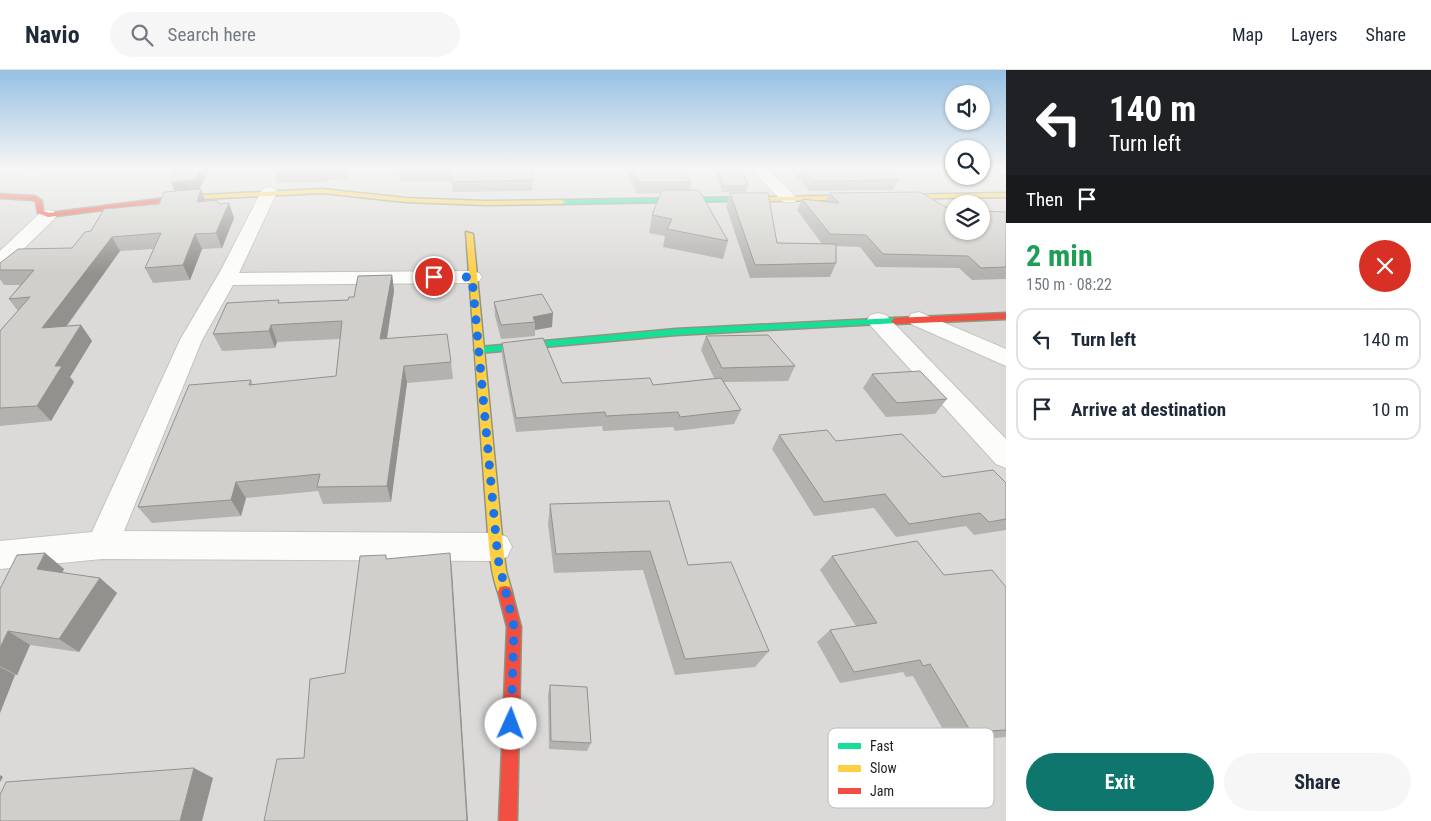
<!DOCTYPE html>
<html lang="en">
<head>
<meta charset="utf-8">
<style>
  :root { --surface:#fff; --page:#f6f6f7; --text:#1f2937; --muted:#747a83; --line:#e0e1e3; --accent:#0f766e }
  body { margin:0; font-family:"Roboto Condensed",sans-serif; background:var(--page); color:var(--text); height:100vh; display:flex; flex-direction:column; font-size:19px; white-space:nowrap }
  * { box-sizing:border-box; margin:0 }
  p { font-size:16px; color:var(--muted) }
  .icon { flex:none; width:28px; height:28px; fill:none; stroke:currentColor; stroke-width:2; stroke-linecap:round; stroke-linejoin:round }
  .map { position:relative; flex:1; overflow:hidden }
  .side { display:flex; flex-direction:column; background:var(--surface); width:425px }
  .side>* { flex:none }
  .hud { background:#202124; color:#fff; overflow:hidden }
  .fabs { position:absolute; left:945px; top:15px; display:grid; gap:10px }
  .fabs a { display:grid; place-items:center; width:45px; height:45px; border-radius:50%; background:var(--surface); box-shadow:0 1px 4px #0004; font-size:25px }
  .pin { position:absolute; display:grid; place-items:center; width:42px; height:42px; color:#fff; margin:-21px; border:2px solid #fff; border-radius:50%; box-shadow:0 1px 5px #0007 }
  .me { position:absolute; width:55px; margin:-28px; rotate:2deg; stroke-linejoin:round; filter:drop-shadow(0 0 4px #0008) }
  .turn { display:flex; align-items:center; gap:18px; height:105px; padding:0 20px; font-size:22px }
  .turn .icon { width:65px; height:65px; stroke-width:2.5 }
  .turn b { display:block; font-size:35px; line-height:42px }
  .then { display:flex; align-items:center; height:48px; padding:0 20px; background:#0003; gap:10px; font-size:19px }
  .round { display:grid; place-items:center; flex:none; width:52px; height:52px; border-radius:26px; background:var(--page) }
  .headline { display:flex; align-items:center; justify-content:space-between; height:85px; padding:0 20px }
  h1 { font-size:30px; font-weight:700; line-height:38px; color:#1e9e55 }
  .action { display:flex; gap:10px; margin-top:auto; padding:10px 20px }
  .action a { flex:1; height:58px; border-radius:30px; background:var(--accent); color:#fff; font-size:20px; font-weight:700; line-height:58px; text-align:center }
  .action a+a { background:var(--page); color:var(--text) }
  ul { padding:0; list-style:none }
  li { display:flex; align-items:center; gap:15px; height:62px; margin:0 10px 8px; padding:0 10px; border:2px solid var(--line); border-radius:15px }
  li div { flex:1 }
  li b { display:block; font-size:19px }
  li em { font-style:normal }
  header { display:flex; align-items:center; gap:30px; box-sizing:border-box; height:70px; padding:0 25px; background:var(--surface); border-bottom:1px solid var(--line) }
  header strong { font-size:24px }
  nav { display:flex; gap:28px; margin-inline-start:auto; font-size:18px }
  .search { width:350px; height:45px; background:var(--page); display:flex; align-items:center; gap:12px; box-sizing:border-box; padding:0 18px; border-radius:28px; color:var(--muted); font-size:19px }
  main { display:flex; flex:1; min-height:0 }
  .map>svg:first-child { display:block }
  .residential { fill:#dbdad8; fill-rule:evenodd }
  .lines { fill:none; stroke-linecap:round; stroke-linejoin:round }
  .street-casing { stroke:#c3c3c1; stroke-width:2 }
  .fast-casing { stroke:#91957f; stroke-width:3 }
  .slow-casing { stroke:#91957f; stroke-width:3 }
  .jam-casing { stroke:#91957f; stroke-width:3 }
  .street { fill:#fcfcfb; fill-rule:evenodd }
  .fast { fill:#16e098; fill-rule:evenodd }
  .slow { fill:#ffcf43; fill-rule:evenodd }
  .jam { fill:#f24e42; fill-rule:evenodd }
  .wall { fill:#b3b2af }
  .shaded-wall { fill:#92918e }
  .building { fill:#d0cfcb; stroke:#92918e }
  .route { stroke:#1a73e8; stroke-width:9; stroke-dasharray:0 16.2 }
  .key { fill:#fff; stroke:#bcbcbc; stroke-width:1 }
  .key-label { font-size:14px; fill:#1e1e1e }
</style>
</head>
<body>
<header>
<strong>Navio</strong>
<div class="search"><svg class="icon" aria-label="search" viewBox="0 0 24 24"><circle cx="10" cy="10" r="6"/><path d="M15 15l6 6"/></svg>Search here</div>
<nav><a>Map</a><a>Layers</a><a>Share</a></nav>
</header>
<main>
<div class="map">
<svg width="1006" height="751" viewBox="0 0 1006 751">
  <rect width="100%" height="100%" fill="#ecebe6"/>
  <!-- residential -->
  <path class="residential" d="M0,98H954V106H981V98H1006V751H0ZM954,134H981V161H954Z"/>
  <g class="lines">
    <defs>
      <g id="street">
        <path d="M750,98H766L795,126L797,129L795,132H783Z"/>
        <path d="M997,98H1006V105L1001,103Z"/>
        <path d="M269,117L275,119L277,122L239,203L472,201L479,203L482,207L479,211L472,213L233,215L202,270L124,461L496,463L507,467L512,477L507,487L496,491L102,489L0,499V471L92,462L180,270L221,200L261,122L263,119Z"/>
        <path d="M48,140L54,141L57,145L54,149L7,195L0,197V181L42,141Z"/>
        <path d="M919,242L1006,279V296L911,254L908,249L911,244Z"/>
        <path d="M878,243L886,245L1006,369V398L996,394L870,255L867,250L870,245Z"/>
      </g>
      <g id="fast">
        <path d="M769,127L772,129L771,130L562,134L559,132L562,130Z"/>
        <path d="M895,248L898,249V253L676,265L479,283L474,280L479,277L676,259Z"/>
      </g>
      <g id="slow">
        <path d="M322,119L406,128L485,131L562,130L565,132L562,134L485,135L406,132L322,123L182,130L179,128L182,126Z"/>
        <path d="M1006,123V127L769,131L766,129L769,127Z"/>
        <path d="M466,162L473,164L503,477L506,501L512,522L510,527L505,528L500,527C493,511 491,494 489,477Z"/>
      </g>
      <g id="jam">
        <path d="M0,124L35,126L42,131L43,141L49,143L182,126L185,128L182,130L48,147L38,143L36,132L33,130L0,128Z"/>
        <path d="M1006,243V249L895,254L891,251L895,248Z"/>
        <path d="M505,516L510,517L512,522L521,557L517,751H499L507,557L498,522L500,517Z"/>
      </g>
    </defs>
    <!-- street casing -->
    <use href="#street" class="street-casing"/>
    <!-- fast casing -->
    <use href="#fast" class="fast-casing"/>
    <!-- slow casing -->
    <use href="#slow" class="slow-casing"/>
    <!-- jam casing -->
    <use href="#jam" class="jam-casing"/>
    <!-- street -->
    <use href="#street" class="street"/>
    <!-- fast -->
    <use href="#fast" class="fast"/>
    <!-- slow -->
    <use href="#slow" class="slow"/>
    <!-- jam -->
    <use href="#jam" class="jam"/>
  </g>
  <!-- wall -->
  <g class="wall">
    <path d="M25,98H59L26,101Z"/>
    <path d="M274,98H346L348,109L327,110L326,112L277,113Z"/>
    <path d="M398,98H530L533,110L532,121L453,122L451,111H401V107H399Z"/>
    <path d="M624,98H683L691,112L689,120L728,171L723,189L663,177L665,166L649,163L652,145L661,123L637,124Z"/>
    <path d="M714,98H741L748,116L746,122H722Z"/>
    <path d="M788,98H880L898,110L893,120L810,121Z"/>
    <path d="M171,112L201,119L206,131L219,134L229,133L234,148L222,178L202,179L190,210L153,213L145,198L154,179L120,181L67,256L81,255L92,271L70,307L74,312L51,351L0,356V261L18,241L9,229L20,215H4L0,209V193L72,178L91,161L159,134L175,122Z"/>
    <path d="M730,123L777,173L822,174L797,140L802,129L825,132L829,123L951,140L1006,142V209L972,210L959,198L876,197L860,177L836,176V193L830,207L750,208L726,136Z"/>
    <path d="M392,205L394,221L387,269L451,292L453,309L407,313L391,432L323,434L318,421L246,428L241,446L152,453L138,437L251,310L253,315L336,306L340,269L277,272L275,278L222,281L213,264L280,233L348,230Z"/>
    <path d="M494,232L552,257L535,260V266L501,269L495,246Z"/>
    <path d="M706,266L795,296L788,311L724,312L741,340L734,354L675,361L673,357L603,361L602,356L516,362L502,287V273L562,313L653,315L714,308L701,280Z"/>
    <path d="M872,304L947,329L935,344L886,347L863,318Z"/>
    <path d="M779,365L836,371L943,407L1006,413V460L974,465L966,456L896,467L874,438L814,446L772,379Z"/>
    <path d="M550,434L688,495L769,581L755,597L675,605L643,500L554,503L548,454Z"/>
    <path d="M45,483L64,499L62,503L100,508L117,523L79,582L30,575L17,605H15L0,643V519Z"/>
    <path d="M832,486L944,505L1006,517V667L950,672L913,606L906,607L903,602L840,613L817,572L830,560L856,556L820,500Z"/>
    <path d="M550,615L591,673L587,681L549,679L548,625Z"/>
  </g>
  <!-- shaded-wall -->
  <g class="shaded-wall">
    <path d="M201,98H210L199,120L175,122L171,112Z"/>
    <path d="M324,98L327,110L326,112L324,100Z"/>
    <path d="M201,119L206,133L197,132Z"/>
    <path d="M229,133L234,148L222,178L216,163Z"/>
    <path d="M195,164L202,179L190,210L183,195Z"/>
    <path d="M112,167L120,181L54,273L42,258Z"/>
    <path d="M392,205L394,221L384,286L380,269Z"/>
    <path d="M553,243L552,257L535,260V252L533,247Z"/>
    <path d="M81,255L92,271L70,307L74,312L51,351L37,336L55,296Z"/>
    <path d="M271,255L277,272L275,278L269,261Z"/>
    <path d="M404,296L407,313L391,432L387,416Z"/>
    <path d="M236,412L246,428L241,446L231,430Z"/>
    <path d="M45,483L64,499L56,515L37,499Z"/>
    <path d="M450,483L452,500L468,751H467Z"/>
    <path d="M100,508L117,523L79,582L59,569Z"/>
    <path d="M8,561L30,575L17,605L0,596V578Z"/>
    <path d="M0,597L15,605L0,643Z"/>
    <path d="M194,698L213,708L202,751H180Z"/>
    <path d="M0,705L3,707L0,712Z"/>
  </g>
  <!-- building -->
  <g class="building">
    <path d="M176,98H201L195,110L171,112Z"/>
    <path d="M274,98H324V100L274,101Z"/>
    <path d="M401,98H530L533,110L452,112L450,100L400,101Z"/>
    <path d="M632,98H683L691,112H639Z"/>
    <path d="M718,98H741L748,116H724Z"/>
    <path d="M802,98H880L898,110L815,111Z"/>
    <path d="M201,119L197,132L217,130L219,134L229,133L216,163L195,164L183,195L145,198L161,163L112,167L42,258L81,255L55,296H62L37,336L0,338V261L30,227L9,229L34,200H0V193L18,179L72,178L85,162L91,161L104,139L159,134L164,122Z"/>
    <path d="M662,120H699L728,171L667,159L672,149L652,145Z"/>
    <path d="M920,122L951,140H954V161H981V141L1006,142V197L981,198L968,186L883,184L866,165L830,164L802,129L839,133L829,123Z"/>
    <path d="M730,123H768L777,173L836,174V193L755,195Z"/>
    <path d="M392,205L380,269L447,264L451,292L404,296L387,416L317,417L320,404L236,412L231,430L138,437L189,315L251,310L249,315L336,306L342,251L271,255L269,261L213,264L227,233L279,230L278,233L348,230L349,227H354L358,206Z"/>
    <path d="M542,224L553,243L533,247L535,252L501,255L494,232Z"/>
    <path d="M768,265L795,296L722,298L706,266Z"/>
    <path d="M543,268L562,313L650,308L653,315L721,308L741,340L680,347L678,342L606,346L605,342L516,348L502,273Z"/>
    <path d="M920,301L947,329L897,333L872,304Z"/>
    <path d="M827,360L836,371L902,364L943,407L993,400L1006,413V449L989,452L980,443L909,454L885,424L824,432L779,365Z"/>
    <path d="M669,431L688,495L731,492L769,581L685,589L650,481L556,484L550,434Z"/>
    <path d="M917,471L944,505L992,500L1006,517V660L971,662L930,594L923,596L920,590L854,602L830,560L877,553L832,486Z"/>
    <path d="M45,483L37,499L100,508L59,569L8,561L0,578V519L17,485Z"/>
    <path d="M450,483L467,751H264L277,689L304,688L310,609L345,603L360,486L386,485V489Z"/>
    <path d="M550,615L587,617L591,673L551,671Z"/>
    <path d="M194,698L180,751H0V725L6,712Z"/>
  </g>
  <!-- sky -->
  <linearGradient id="sky" x2="0" y2="1"><stop stop-color="#96c0e4"/><stop offset="0.48" stop-color="#f6f6f4"/><stop offset="1" stop-color="#f6f6f4" stop-opacity="0"/></linearGradient>
  <rect width="1006" height="204" fill="url(#sky)"/>
  <g class="lines">
    <!-- route -->
    <path class="route" d="M434,207H472L498,489L514,557L511,654"/>
  </g>
  <!-- legend -->
  <rect x="828" y="658" width="166" height="80" rx="8" class="key"/>
  <rect x="838" y="673" width="23" height="6" fill="#16e098"/>
  <rect x="838" y="695" width="23" height="7" fill="#ffcf43"/>
  <rect x="838" y="718" width="23" height="6" fill="#f24e42"/>
  <g class="key-label">
    <text x="870" y="681">Fast</text>
    <text x="870" y="703">Slow</text>
    <text x="870" y="726">Jam</text>
  </g>
</svg>
<div class="fabs">
<a><svg class="icon" aria-label="sound" viewBox="0 0 24 24"><path d="M4 9h4l5-4v14l-5-4H4zM17 9q2 3 0 6"/></svg></a>
<a><svg class="icon" aria-label="search" viewBox="0 0 24 24"><circle cx="10" cy="10" r="6"/><path d="M15 15l6 6"/></svg></a>
<a><svg class="icon" aria-label="layers" viewBox="0 0 24 24"><path d="M12 4l9 5-9 5-9-5zM3 14l9 5 9-5"/></svg></a>
</div>
<div class="pin" style="left:434px;top:207px;background:#d93025"><svg class="icon" aria-label="arrive" viewBox="0 0 24 24"><path d="M6 21V4h12l-3 4 3 4H6"/></svg></div>
<svg class="me" style="left:511px;top:654px" viewBox="-20 -20 40 40"><circle r="19" fill="#fff"/><path d="M0-13L10 11 0 6-10 11z" fill="#1a73e8"/></svg>
</div>
<section class="side">
<div class="hud">
<div class="turn"><svg class="icon" aria-label="left" viewBox="0 0 24 24"><path d="M17 20v-9H6M10 6l-5 5 5 5"/></svg><div><b>140 m</b>Turn left</div></div>
<div class="then">Then<svg class="icon" aria-label="arrive" viewBox="0 0 24 24"><path d="M6 21V4h12l-3 4 3 4H6"/></svg></div>
</div>
<div class="headline"><div><h1>2 min</h1><p>150 m · 08:22</p></div><a class="round" style="background:#d93025;color:#fff"><svg class="icon" aria-label="close" viewBox="0 0 24 24"><path d="M6 6l12 12M18 6L6 18"/></svg></a></div>
<ul>
<li><svg class="icon" aria-label="left" viewBox="0 0 24 24"><path d="M17 20v-9H6M10 6l-5 5 5 5"/></svg><div><b>Turn left</b></div><em>140 m</em></li>
<li><svg class="icon" aria-label="arrive" viewBox="0 0 24 24"><path d="M6 21V4h12l-3 4 3 4H6"/></svg><div><b>Arrive at destination</b></div><em>10 m</em></li>
</ul>
<div class="action"><a>Exit</a><a>Share</a></div>
</section>
</main>
</body>
</html>
